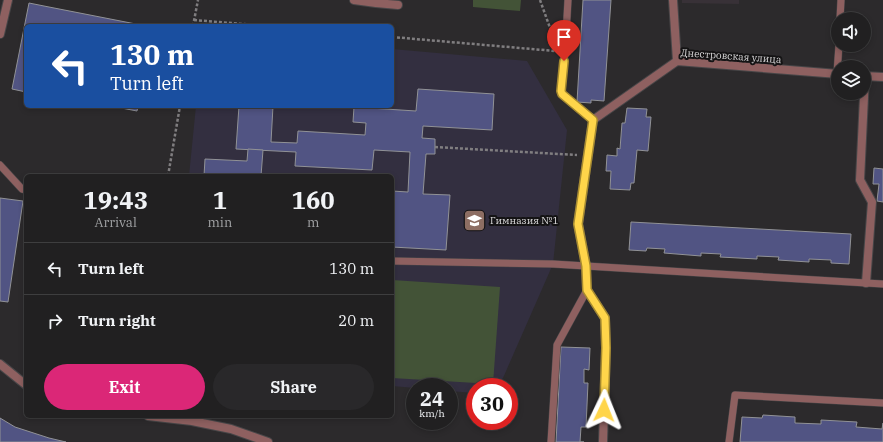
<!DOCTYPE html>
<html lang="en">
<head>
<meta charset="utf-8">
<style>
  :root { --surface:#212021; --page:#29282a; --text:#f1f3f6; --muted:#a2a3a5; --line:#3e3e3f; --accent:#db2777 }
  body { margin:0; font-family:"IBM Plex Serif",serif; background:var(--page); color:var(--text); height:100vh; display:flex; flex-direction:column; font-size:15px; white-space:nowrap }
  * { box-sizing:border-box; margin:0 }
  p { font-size:13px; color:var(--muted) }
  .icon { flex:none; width:22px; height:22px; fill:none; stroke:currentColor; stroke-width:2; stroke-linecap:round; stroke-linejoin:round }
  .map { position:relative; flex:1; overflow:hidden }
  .side { position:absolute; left:24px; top:174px; width:370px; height:244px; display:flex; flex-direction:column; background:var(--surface); border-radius:6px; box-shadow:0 2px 6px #0003,0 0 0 1px var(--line) }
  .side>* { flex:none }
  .guide { position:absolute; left:24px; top:24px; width:370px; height:84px; border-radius:6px; box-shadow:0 2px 6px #0003,0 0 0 1px var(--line); background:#1a4fa0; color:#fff; overflow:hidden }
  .tools { position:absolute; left:831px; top:12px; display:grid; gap:8px }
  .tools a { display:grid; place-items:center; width:40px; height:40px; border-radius:50%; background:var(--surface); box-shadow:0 2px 6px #0003,0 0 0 1px var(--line); font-size:20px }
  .speed { position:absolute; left:406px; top:378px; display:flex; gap:8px; font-size:20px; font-weight:700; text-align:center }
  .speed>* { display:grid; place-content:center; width:52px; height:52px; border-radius:50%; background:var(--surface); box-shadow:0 2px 6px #0003,0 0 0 1px var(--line); line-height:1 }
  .speed small { font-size:10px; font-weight:400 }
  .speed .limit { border:6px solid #d22; background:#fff; color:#111 }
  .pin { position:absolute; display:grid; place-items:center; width:34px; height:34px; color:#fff; margin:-41px -17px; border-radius:50% 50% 50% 0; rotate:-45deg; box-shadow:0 0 4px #0007 }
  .pin .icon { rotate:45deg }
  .me { position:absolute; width:44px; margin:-22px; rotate:2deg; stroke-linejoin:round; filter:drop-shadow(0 0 3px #0008) }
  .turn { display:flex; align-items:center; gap:14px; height:84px; padding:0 20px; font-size:18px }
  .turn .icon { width:52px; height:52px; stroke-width:2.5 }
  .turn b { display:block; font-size:28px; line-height:34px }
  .eta { display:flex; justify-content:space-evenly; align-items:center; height:68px; text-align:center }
  .eta b { font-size:24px; font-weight:800; line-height:28px }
  .primary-button { display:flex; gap:8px; margin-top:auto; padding:8px 20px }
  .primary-button a { flex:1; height:46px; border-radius:24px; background:var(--accent); color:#fff; font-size:16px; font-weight:800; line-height:46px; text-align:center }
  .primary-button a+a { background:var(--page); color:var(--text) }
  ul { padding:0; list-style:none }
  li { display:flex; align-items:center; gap:12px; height:52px; padding:0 20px; border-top:1px solid var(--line) }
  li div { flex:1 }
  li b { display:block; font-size:15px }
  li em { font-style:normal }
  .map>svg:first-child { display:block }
  .built { fill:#383137 }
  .education { fill:#332f40 }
  .green { fill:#435337 }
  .building { fill:#515483; stroke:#919296 }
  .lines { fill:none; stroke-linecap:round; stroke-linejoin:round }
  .lane-casing { stroke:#484648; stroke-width:8 }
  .street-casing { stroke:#484648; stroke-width:10 }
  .path { stroke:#807e80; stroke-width:2.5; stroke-dasharray:3 2; stroke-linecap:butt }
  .lane { stroke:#8e6060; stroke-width:7 }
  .street { stroke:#8e6060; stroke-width:8 }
  .route-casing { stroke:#a68a30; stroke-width:10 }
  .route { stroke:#ffd54a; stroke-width:7 }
  .labels { text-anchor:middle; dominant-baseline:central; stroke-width:4; stroke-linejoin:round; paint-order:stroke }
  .street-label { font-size:10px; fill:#dddcdd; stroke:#141314 }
  .poi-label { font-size:10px; fill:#dddcdd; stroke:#141314; text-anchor:start }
</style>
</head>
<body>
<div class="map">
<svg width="883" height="442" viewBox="0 0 883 442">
  <rect width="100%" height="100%" fill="#2c2a2c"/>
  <!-- built -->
  <path class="built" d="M682,0H739V4L682,3Z"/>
  <!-- education -->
  <path class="education" d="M392,49L527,61L567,130L553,264L499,387H475V393L449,391V387H415V388L392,386V176H189L196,106H392Z"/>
  <!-- green -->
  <g class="green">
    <path d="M473,0H521L520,11L473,7Z"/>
    <path d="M392,280L500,287L493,384L392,378Z"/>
  </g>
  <!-- building -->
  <g class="building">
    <path d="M583,0H611L604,101L591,100V103L577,102Z"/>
    <path d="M29,3L49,7L146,26H26V92L12,89Z"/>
    <path d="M418,89L494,94L492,130L423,126L422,138L435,139V154H426L423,194L450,195L446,250L392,247V191L408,192L410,152L374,150L372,170L295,166L296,152L236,149L239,106H273L271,142L297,143L298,131L365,135L366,123L353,122L354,107L416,111Z"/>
    <path d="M111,106H138L137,111Z"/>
    <path d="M627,108L647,109L646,117H651L648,151L637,150L634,183H631L630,190L610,189L611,171H606L607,155L617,156V148L620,149L622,123H625Z"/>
    <path d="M248,149L263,150L261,176H204L205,159L247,161Z"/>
    <path d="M874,168L883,169V202L877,201L879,184H873Z"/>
    <path d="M0,198L23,201L8,302L0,301Z"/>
    <path d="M631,222L851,234L849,264L831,263V260L809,259V262L778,260L779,257L757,256V259L720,257L721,254L701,253V256L664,253L665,249L647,248L646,251L629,250Z"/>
    <path d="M561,347L590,348L589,370L584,369V383H588L586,427H581L580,442H584H556Z"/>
    <path d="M763,415L795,417V423L821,424V420L857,422L856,427L882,429L883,423V442H740L742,417L762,418Z"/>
    <path d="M0,418L15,427L49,438L66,442H0Z"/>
  </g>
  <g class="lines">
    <defs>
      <g id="lane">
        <path d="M568,0L565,52L561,91L562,95L593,120"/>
        <path d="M840,19L841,0"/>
        <path d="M837,73L839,45"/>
        <path d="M0,165L22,189L26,190"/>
        <path d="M392,261L553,264L883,284"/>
        <path d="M551,442L557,345L587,290"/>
        <path d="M729,442L735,395L883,403"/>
      </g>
      <g id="street">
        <path d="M354,0L376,3L398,5"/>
        <path d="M673,0L677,61"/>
        <path d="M0,34L8,0"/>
        <path d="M864,76L883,77"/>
        <path d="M865,76L860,180L872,202L866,283"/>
        <path d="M0,364L26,385"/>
        <path d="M148,416L192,421L231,429L268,442"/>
        <path d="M603,442L606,348L605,318L587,290L586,266L578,224L593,120L677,61L838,74"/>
      </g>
    </defs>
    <!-- lane casing -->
    <use href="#lane" class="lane-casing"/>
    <!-- street casing -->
    <use href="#street" class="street-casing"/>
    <!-- path -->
    <g class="path">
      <path d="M540,0L554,39"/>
      <path d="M194,20L267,26"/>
      <path d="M193,26L198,0"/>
      <path d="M392,37L555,51"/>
      <path d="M435,147L577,155"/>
      <path d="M168,176L180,106"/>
    </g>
    <!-- lane -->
    <use href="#lane" class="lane"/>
    <!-- street -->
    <use href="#street" class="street"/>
  </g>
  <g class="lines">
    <defs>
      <path id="route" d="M564,61L561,91L562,94L593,120L578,224L586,266L587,290L605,318L606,348L604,410"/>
    </defs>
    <!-- route casing -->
    <use href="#route" class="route-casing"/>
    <!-- route -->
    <use href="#route" class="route"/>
  </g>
  <!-- icons -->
  <defs>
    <symbol id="school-square" viewBox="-11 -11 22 22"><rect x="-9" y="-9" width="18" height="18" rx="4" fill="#8d6e63" stroke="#141314"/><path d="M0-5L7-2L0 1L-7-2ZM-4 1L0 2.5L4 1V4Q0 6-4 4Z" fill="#fff"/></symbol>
  </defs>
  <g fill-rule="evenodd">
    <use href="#school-square" x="462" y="208" width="25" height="25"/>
  </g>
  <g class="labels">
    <!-- street labels -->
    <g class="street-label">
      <text transform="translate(731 56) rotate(4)">Днестровская улица</text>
    </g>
    <!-- poi labels -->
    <g class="poi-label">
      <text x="490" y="220">Гимназия №1</text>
    </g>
  </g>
</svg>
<div class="tools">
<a><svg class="icon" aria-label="sound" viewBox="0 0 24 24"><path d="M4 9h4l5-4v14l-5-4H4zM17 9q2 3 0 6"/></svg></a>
<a><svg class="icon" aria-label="layers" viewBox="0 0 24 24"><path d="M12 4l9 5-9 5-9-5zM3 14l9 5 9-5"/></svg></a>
</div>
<div class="speed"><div>24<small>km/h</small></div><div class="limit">30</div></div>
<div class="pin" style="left:564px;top:61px;background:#d93025"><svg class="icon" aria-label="arrive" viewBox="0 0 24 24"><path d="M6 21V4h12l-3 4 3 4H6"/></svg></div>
<svg class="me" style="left:604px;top:410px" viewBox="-20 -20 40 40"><path d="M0-17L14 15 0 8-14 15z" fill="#ffd54a" stroke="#fff" stroke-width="4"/></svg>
<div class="guide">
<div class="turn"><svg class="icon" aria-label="left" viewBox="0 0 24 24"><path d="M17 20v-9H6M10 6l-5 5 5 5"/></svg><div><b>130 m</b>Turn left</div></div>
</div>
<section class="side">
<div class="eta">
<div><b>19:43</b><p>Arrival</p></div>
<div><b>1</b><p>min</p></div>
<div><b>160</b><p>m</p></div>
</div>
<ul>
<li><svg class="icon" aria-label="left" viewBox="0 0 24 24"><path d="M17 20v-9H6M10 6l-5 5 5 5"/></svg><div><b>Turn left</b></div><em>130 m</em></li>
<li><svg class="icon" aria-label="right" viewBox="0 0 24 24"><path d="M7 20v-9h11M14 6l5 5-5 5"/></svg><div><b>Turn right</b></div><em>20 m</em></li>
</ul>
<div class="primary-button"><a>Exit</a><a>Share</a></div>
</section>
</div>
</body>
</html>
